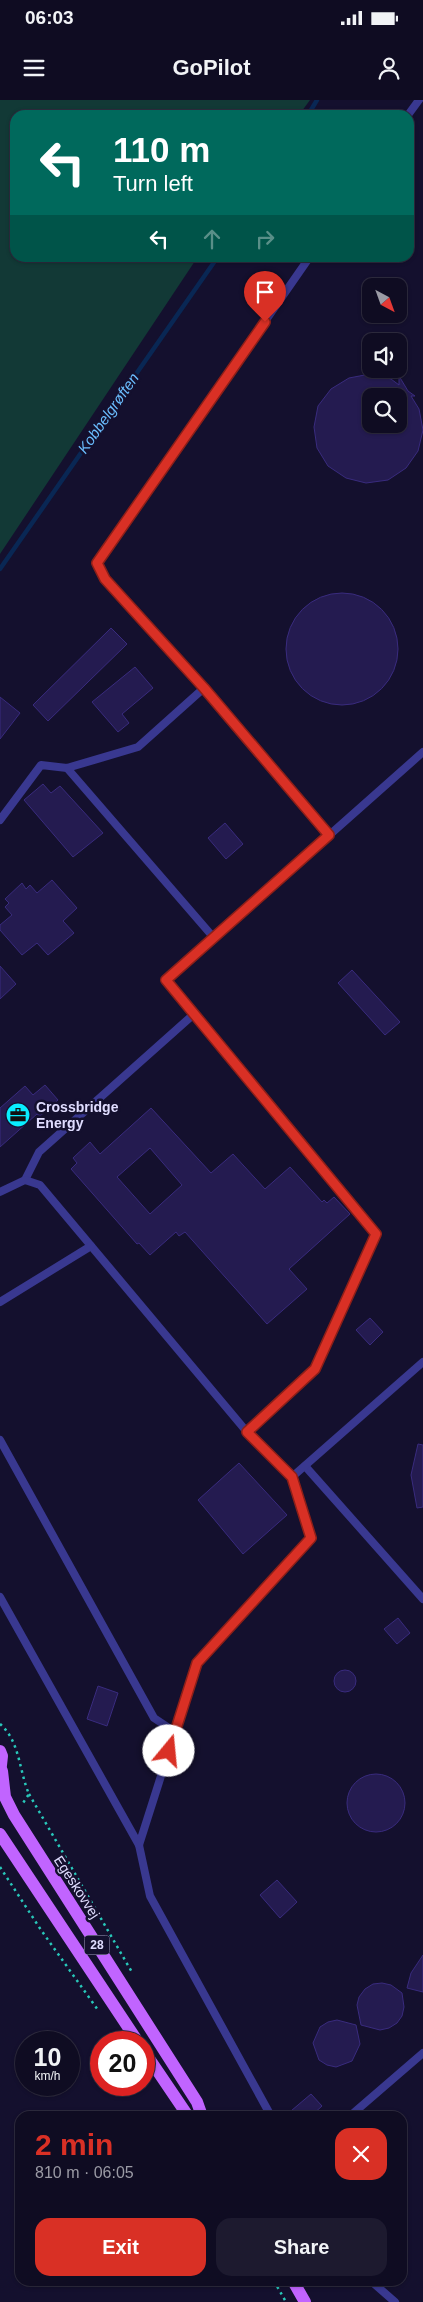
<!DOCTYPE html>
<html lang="en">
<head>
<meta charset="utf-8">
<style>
  :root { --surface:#0f0c22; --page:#1d1a2f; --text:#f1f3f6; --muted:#9b9ba5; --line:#2f2c40; --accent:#d93025 }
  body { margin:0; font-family:Arial,sans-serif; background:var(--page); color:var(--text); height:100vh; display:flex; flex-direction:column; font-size:19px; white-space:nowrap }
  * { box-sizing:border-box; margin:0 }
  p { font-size:16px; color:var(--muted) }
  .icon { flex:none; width:28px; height:28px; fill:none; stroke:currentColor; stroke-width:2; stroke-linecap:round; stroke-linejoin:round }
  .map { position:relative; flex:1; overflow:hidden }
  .side { position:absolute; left:15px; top:2011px; width:392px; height:175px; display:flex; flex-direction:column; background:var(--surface); border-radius:15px; box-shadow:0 1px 4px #0004,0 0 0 1px var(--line) }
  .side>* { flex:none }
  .banner { position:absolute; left:10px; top:10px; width:404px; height:152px; border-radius:15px; box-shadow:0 1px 4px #0004,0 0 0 1px var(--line); background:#00695c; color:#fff; overflow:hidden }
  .needle { width:32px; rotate:139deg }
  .buttons { position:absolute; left:362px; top:178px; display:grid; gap:10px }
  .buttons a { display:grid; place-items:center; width:45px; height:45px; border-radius:10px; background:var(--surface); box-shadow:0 1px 4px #0004,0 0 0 1px var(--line); font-size:25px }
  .speed { position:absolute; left:15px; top:1931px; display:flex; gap:10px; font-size:25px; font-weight:700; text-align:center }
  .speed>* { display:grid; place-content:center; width:65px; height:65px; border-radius:50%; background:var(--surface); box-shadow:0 1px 4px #0004,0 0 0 1px var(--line); line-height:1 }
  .speed small { font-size:12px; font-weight:400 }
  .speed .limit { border:8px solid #d22; background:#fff; color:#111 }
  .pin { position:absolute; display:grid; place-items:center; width:42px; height:42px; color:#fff; margin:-51px -21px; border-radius:50% 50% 50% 0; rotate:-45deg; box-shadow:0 0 5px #0007 }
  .pin .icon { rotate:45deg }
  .me { position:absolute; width:55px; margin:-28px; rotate:17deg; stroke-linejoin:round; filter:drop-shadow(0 0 4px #0008) }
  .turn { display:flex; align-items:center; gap:18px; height:105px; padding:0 20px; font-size:22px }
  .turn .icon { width:65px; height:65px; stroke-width:2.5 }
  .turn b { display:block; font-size:35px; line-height:42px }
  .lanes { display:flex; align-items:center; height:48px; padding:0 20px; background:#0003; justify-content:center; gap:25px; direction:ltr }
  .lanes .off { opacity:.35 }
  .round { display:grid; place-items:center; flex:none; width:52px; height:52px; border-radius:15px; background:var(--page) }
  .headline { display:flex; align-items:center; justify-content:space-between; height:85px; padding:0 20px }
  h1 { font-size:30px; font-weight:600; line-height:38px; color:var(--accent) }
  .primary-button { display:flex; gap:10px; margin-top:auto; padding:10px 20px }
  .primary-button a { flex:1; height:58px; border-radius:15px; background:var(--accent); color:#fff; font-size:20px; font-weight:600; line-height:58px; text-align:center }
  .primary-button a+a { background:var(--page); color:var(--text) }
  .status { display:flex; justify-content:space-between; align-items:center; height:35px; padding:0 25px; background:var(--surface); direction:ltr }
  .status svg { height:14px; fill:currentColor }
  header { display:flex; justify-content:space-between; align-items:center; height:65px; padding:0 20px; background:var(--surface); font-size:22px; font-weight:600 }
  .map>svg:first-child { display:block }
  .green { fill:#123936 }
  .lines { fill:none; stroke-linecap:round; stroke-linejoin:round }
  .stream { stroke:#092754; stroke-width:4.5 }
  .building { fill:#241b50; stroke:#392b7e; fill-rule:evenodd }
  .path { stroke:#28c8ba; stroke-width:2.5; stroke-dasharray:2.5 4; stroke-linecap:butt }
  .service { stroke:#393890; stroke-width:8 }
  .primary { stroke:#c164ff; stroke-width:12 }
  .route-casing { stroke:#8d1f18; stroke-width:12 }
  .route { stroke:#d93025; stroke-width:9 }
  .labels { text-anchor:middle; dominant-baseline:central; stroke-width:5; stroke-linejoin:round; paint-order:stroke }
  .shield { fill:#14102e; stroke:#a3a0c0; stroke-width:1 }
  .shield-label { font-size:12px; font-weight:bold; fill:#e0ddff }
  .poi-label { font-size:14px; font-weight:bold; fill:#e0ddff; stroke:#14102e; text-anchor:start }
  .street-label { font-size:14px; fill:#e0ddff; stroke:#14102e }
  .water-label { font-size:15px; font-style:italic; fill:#6bbeff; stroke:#14102e }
</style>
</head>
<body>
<div class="status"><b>06:03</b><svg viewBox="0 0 49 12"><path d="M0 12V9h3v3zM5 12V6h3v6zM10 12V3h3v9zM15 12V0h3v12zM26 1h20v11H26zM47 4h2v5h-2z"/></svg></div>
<header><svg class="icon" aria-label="menu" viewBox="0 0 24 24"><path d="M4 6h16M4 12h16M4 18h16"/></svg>GoPilot<svg class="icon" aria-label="person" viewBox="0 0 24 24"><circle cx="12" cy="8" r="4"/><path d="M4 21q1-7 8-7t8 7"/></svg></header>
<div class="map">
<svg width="423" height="2202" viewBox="0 0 423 2202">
  <rect width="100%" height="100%" fill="#14102e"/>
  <!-- green -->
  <path class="green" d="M0,0H310L299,15H15V158H197L0,454Z"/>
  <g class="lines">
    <!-- stream -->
    <g class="stream">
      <path d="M308,15L317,0"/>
      <path d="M0,469L217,158"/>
    </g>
  </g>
  <!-- building -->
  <g class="building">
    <path d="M370,274L391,279L399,285V276L408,291L415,296H411L419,309L423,330L418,351L406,368L388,380L366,383L346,378L328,366L317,348L314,327L318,306L331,289L349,278ZM371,296H399V324H371Z"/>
    <circle cx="342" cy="549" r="56"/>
    <path d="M111,528L127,544L48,621L33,605Z"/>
    <path d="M135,567L153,588L122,614L129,623L118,632L92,602Z"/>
    <path d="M0,597L20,613L0,639Z"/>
    <path d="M43,684L51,693L60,686L103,733L73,757L24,700Z"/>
    <path d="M225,723L243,744L226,759L208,738Z"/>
    <path d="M52,780L77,808L63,821L74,833L48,855L37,843L22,855L0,830V825L12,815L5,807L9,803L5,799L22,783L26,789L30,785L37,793Z"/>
    <path d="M0,866L16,884L0,899Z"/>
    <path d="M352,870L400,922L385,935L338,883Z"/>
    <path d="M45,985L58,1000L40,1016L37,1014L0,1047V1008L25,986L33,995Z"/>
    <path d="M151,1008L211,1073L233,1054L265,1089L290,1067L322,1102L324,1100L327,1103L334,1097L350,1114L289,1169L307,1189L267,1224L185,1132L179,1136L176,1132L150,1155L139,1143L137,1144L71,1069L77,1063L73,1058L90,1042L100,1054ZM150,1048L182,1085L150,1114L117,1077Z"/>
    <path d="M370,1218L383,1232L370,1245L356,1230Z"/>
    <path d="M418,1344L423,1345V1407L417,1408L411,1375Z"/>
    <path d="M239,1363L287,1415L243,1454L198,1400Z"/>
    <path d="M398,1518L410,1533L397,1544L384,1529Z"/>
    <circle cx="345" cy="1581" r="11"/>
    <path d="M98,1586L118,1593L107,1626L87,1619Z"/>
    <circle cx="376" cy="1703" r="29"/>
    <path d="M277,1780L297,1802L280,1818L260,1795Z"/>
    <path d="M423,1855V1892L407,1888L411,1873Z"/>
    <path d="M382,1883L391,1885L402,1893L404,1907L402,1916L397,1923L389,1928L380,1930L361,1925L357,1905L359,1897L365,1889L373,1884Z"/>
    <path d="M337,1920L356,1925L360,1944L352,1961L336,1967L327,1965L319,1960L313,1943L320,1927L328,1922Z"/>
    <path d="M311,1994L322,2006L311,2016H285Z"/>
  </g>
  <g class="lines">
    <!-- path -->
    <g class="path">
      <path d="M0,1624C20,1641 19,1671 29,1694L23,1703"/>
      <path d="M29,1694L133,1874"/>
      <path d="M0,1767L41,1830L98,1910"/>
      <path d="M274,2181L286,2202"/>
    </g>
    <!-- service -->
    <g class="service">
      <path d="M408,15L419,0"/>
      <path d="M309,158L97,463L105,479L204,588L329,735"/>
      <path d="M67,668L214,838"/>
      <path d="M0,720L41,665L67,668L138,647L204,588"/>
      <path d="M25,1080L39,1052L194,914"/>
      <path d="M0,1092L25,1080L40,1085L247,1332L315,1269L376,1134L166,880L423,652"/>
      <path d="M0,1202L91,1146"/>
      <path d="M247,1332L292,1377L311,1437L197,1563L139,1745L150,1796L271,2016"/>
      <path d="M0,1340L154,1618L175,1632"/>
      <path d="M305,1366L423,1499"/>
      <path d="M292,1377L423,1262"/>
      <path d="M0,1497L139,1745"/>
      <path d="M350,2016L423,1953"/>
      <path d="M371,2181L395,2202"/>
    </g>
    <!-- primary -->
    <g class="primary">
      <path d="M0,1651L2,1656L0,1674"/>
      <path d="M2,1671L5,1697L14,1715L197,2002L202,2016"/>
      <path d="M0,1734L138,1942"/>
      <path d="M144,1951L188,2016"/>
      <path d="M293,2181L305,2202"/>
    </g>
  </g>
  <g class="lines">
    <defs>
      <path id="route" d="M169,1651L197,1563L311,1438L292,1377L247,1332L315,1269L376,1134L166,880L329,735L204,588L105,479L97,463L265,222"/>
    </defs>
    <!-- route casing -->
    <use href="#route" class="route-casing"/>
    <!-- route -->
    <use href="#route" class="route"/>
  </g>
  <!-- icons -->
  <defs>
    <symbol id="office-disc" viewBox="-11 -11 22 22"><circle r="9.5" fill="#09edff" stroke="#14102e"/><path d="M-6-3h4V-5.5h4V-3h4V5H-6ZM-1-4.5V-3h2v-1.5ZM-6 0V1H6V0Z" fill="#111"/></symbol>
  </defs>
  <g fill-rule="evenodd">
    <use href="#office-disc" x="4" y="1001" width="28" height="28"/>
  </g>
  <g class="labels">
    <!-- shield labels -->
    <rect class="shield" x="84.5" y="1835.5" width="25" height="19" rx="4"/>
    <g class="shield-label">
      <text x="97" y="1845">28</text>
    </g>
    <!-- poi labels -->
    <g class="poi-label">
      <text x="36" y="1007">Crossbridge<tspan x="36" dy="16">Energy</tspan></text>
    </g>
    <!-- street labels -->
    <g class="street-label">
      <text transform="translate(77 1787) rotate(57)">Egeskovvej</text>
    </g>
    <!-- water labels -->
    <g class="water-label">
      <text transform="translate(108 313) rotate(-55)">Kobbelgrøften</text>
    </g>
  </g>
</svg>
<div class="buttons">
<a><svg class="needle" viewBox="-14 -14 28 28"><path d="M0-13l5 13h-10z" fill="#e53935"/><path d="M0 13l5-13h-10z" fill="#9b9ba5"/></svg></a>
<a><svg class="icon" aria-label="sound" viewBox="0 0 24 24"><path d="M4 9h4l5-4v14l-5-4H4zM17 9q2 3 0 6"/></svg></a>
<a><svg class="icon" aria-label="search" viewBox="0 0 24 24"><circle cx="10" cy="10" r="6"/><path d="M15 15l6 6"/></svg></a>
</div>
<div class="speed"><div>10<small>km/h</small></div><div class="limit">20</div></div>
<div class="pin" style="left:265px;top:222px;background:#d93025"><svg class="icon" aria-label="arrive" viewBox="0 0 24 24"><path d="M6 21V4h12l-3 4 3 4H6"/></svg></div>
<svg class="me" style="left:169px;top:1651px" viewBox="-20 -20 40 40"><circle r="19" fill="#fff"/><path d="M0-13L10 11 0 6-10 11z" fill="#d93025"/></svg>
<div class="banner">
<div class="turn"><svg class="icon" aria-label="left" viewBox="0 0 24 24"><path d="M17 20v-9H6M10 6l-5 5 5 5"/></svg><div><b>110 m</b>Turn left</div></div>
<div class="lanes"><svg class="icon" aria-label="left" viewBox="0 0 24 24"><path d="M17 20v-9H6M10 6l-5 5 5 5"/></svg><svg class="icon off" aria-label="ahead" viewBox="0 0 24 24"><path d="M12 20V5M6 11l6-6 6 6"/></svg><svg class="icon off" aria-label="right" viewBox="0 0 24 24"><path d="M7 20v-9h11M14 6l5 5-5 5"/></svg></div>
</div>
<section class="side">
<div class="headline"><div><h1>2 min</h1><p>810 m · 06:05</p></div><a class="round" style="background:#d93025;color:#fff"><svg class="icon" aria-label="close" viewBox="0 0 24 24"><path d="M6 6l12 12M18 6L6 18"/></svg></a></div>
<div class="primary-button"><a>Exit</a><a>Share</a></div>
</section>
</div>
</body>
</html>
